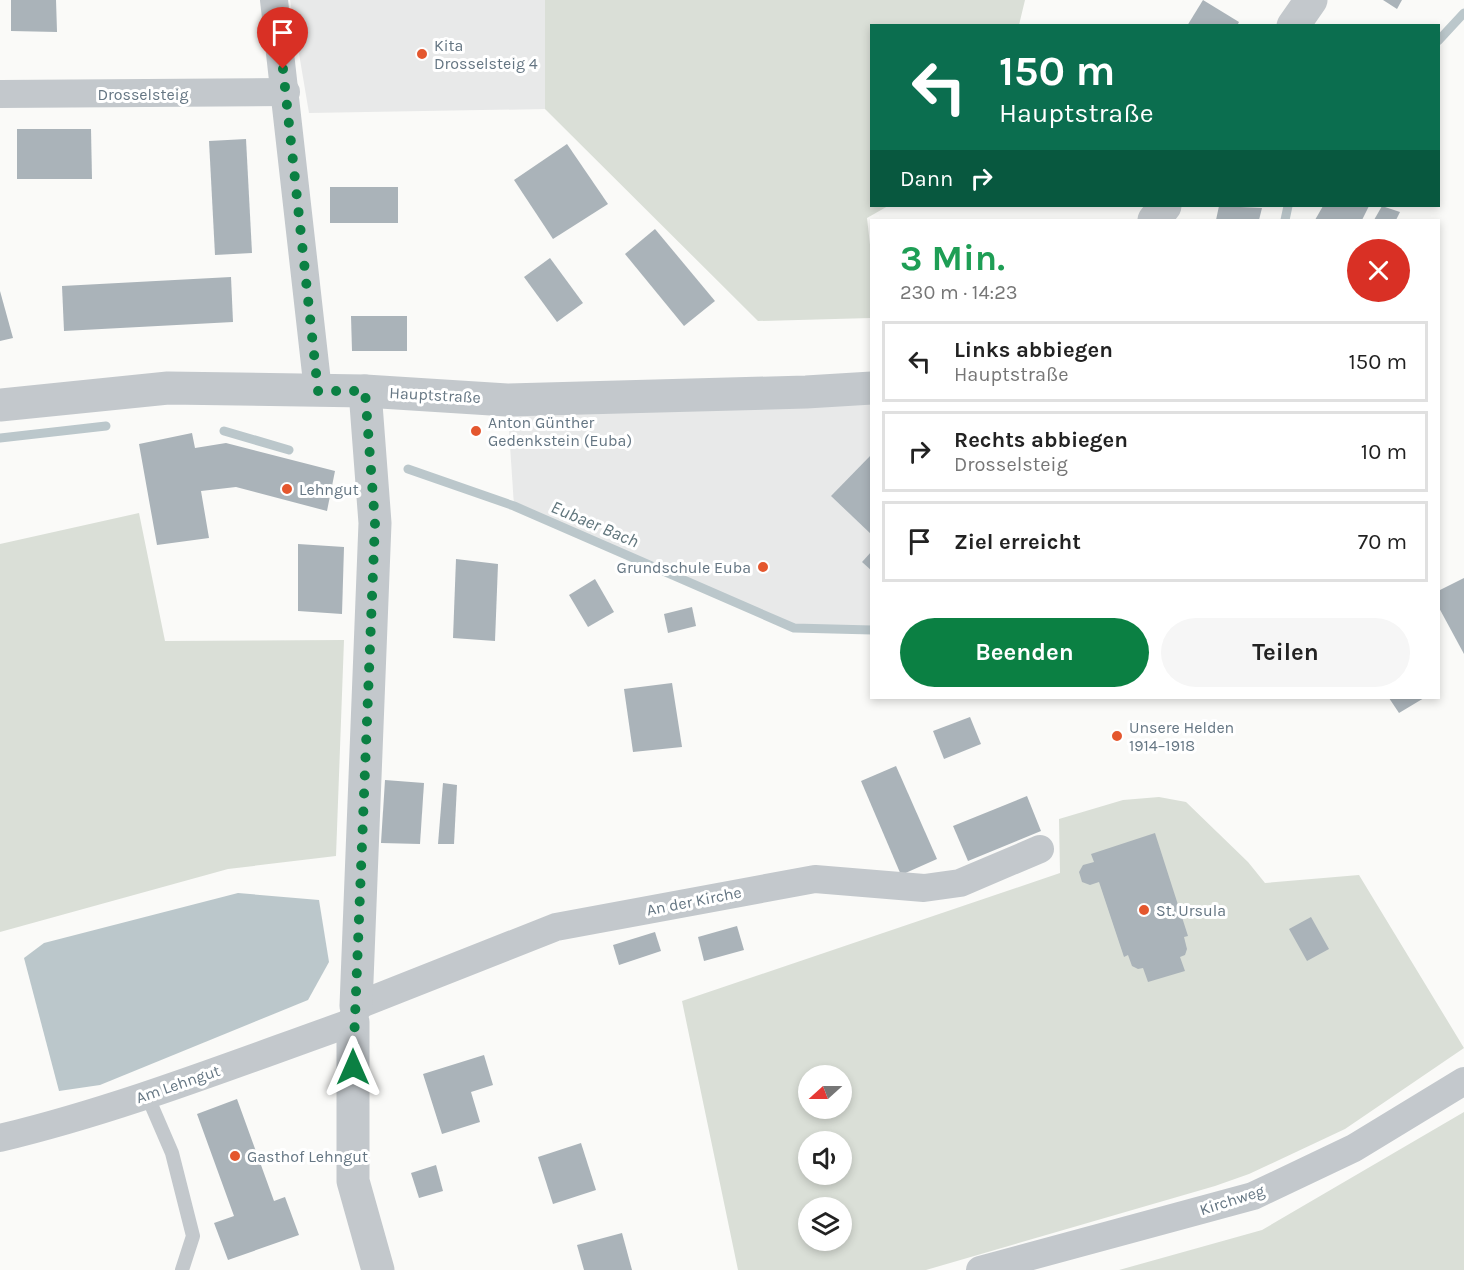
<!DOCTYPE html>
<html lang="de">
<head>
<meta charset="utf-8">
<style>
  :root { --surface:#fff; --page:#f6f6f6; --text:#222; --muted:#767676; --line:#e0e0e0; --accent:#0b8043 }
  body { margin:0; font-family:Karla,sans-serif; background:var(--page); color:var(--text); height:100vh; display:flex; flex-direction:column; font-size:22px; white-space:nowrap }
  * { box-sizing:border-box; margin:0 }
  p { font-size:20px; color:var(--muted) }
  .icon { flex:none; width:33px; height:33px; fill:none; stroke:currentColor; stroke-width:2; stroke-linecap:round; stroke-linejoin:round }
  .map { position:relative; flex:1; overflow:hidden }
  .panel { position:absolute; left:870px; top:219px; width:570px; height:480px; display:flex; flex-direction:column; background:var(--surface); border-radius:0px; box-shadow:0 3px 9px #0003 }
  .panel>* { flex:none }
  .top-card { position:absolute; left:870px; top:24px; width:570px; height:183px; border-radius:0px; box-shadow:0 3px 9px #0003; background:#0b6e4f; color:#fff; overflow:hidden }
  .needle { width:39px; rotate:249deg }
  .controls { position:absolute; left:798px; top:1065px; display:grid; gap:12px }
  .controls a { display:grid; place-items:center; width:54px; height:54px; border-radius:50%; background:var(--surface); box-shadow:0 3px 9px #0003; font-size:30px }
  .pin { position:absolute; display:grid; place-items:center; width:51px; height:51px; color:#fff; margin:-62px -26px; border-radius:50% 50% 50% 0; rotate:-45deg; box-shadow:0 0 6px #0007 }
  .pin .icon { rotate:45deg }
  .me { position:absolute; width:66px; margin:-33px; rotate:0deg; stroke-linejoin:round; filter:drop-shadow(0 0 4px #0008) }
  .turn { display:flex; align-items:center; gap:21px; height:126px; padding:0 30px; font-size:27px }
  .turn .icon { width:78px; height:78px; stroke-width:2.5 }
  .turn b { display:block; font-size:42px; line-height:51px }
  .then { display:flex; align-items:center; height:57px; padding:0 30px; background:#0003; gap:12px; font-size:22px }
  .round { display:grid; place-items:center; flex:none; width:63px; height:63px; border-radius:32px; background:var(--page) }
  .summary { display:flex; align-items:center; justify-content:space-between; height:102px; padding:0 30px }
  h1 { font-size:36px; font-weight:700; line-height:45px; color:#1e9e55 }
  .button { display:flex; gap:12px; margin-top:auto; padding:12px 30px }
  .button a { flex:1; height:69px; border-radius:36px; background:var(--accent); color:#fff; font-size:24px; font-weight:700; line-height:69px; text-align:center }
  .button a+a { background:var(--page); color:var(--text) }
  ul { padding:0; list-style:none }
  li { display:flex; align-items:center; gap:18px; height:81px; margin:0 12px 9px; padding:0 18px; border:3px solid var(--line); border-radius:0px }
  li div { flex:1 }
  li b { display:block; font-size:22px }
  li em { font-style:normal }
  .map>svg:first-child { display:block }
  .built { fill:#e8e9e9 }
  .green { fill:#dadfd7; fill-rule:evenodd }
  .water { fill:#bbc7cb }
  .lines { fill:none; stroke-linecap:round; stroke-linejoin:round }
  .stream { stroke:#bbc7cb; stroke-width:9 }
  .building { fill:#aab3b9 }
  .service { stroke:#c3c8cc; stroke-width:14 }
  .minor { stroke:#c3c8cc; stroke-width:28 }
  .tertiary { stroke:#c3c8cc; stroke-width:33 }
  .route { stroke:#0b8043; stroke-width:10; stroke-dasharray:0 18 }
  .poi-dot { fill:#e4572e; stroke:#fff; stroke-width:2 }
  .labels { text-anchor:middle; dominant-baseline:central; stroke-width:6; stroke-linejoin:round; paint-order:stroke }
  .poi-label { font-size:16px; fill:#657683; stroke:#fff; text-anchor:start }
  .street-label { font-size:16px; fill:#657683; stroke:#fff }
  .water-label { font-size:18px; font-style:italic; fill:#60757c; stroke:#fff }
</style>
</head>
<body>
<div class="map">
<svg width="1464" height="1270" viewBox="0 0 1464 1270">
  <rect width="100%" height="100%" fill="#fafaf8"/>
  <!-- built -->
  <g class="built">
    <path d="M290,0H545V109L309,113Z"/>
    <path d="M871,388V630L794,628L514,506L507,400Z"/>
  </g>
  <!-- green -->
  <g class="green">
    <path d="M545,0H1025L1019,25L872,26V206H888L867,218L872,262L871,318L758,321L545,109Z"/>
    <path d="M139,513L165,641L344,640L336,856L228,869L0,932V544Z"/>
    <path d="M1159,797L1186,802L1248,862L1265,883L1359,875L1464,1048L1345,1129L1249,1174L1215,1186L926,1270H738L682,1001L1060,873L1059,819L1123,800ZM808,1076H842V1108H808ZM808,1142H842V1174H808ZM808,1208H842V1240H808Z"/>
    <path d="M1464,1112V1270H1119L1262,1230Z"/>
  </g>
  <!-- water -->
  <path class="water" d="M238,893L319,900L329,962L308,1000L100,1085L59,1091L24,958L44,943Z"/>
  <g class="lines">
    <!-- stream -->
    <g class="stream">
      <path d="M1438,41L1464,13"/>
      <path d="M1285,220L1288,206"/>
      <path d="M224,431L289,450"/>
      <path d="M0,438L106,426"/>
      <path d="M408,469L514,506L794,628L872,630"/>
    </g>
  </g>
  <!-- building -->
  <g class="building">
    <path d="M11,0H56L57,32L11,31Z"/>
    <path d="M1203,0L1239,22L1237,26H1187Z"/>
    <path d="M1383,0H1402L1397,9Z"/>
    <path d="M17,129H91L92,179H17Z"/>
    <path d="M246,139L252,253L215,255L209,141Z"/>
    <path d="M567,144L608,204L553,239L514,180Z"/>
    <rect x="330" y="187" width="68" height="36"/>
    <path d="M1219,206L1262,208L1259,220H1216Z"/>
    <path d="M1323,206H1369L1362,220H1315Z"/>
    <path d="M1382,206L1400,212L1396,220H1374Z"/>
    <path d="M655,229L715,301L684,326L625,254Z"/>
    <path d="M550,258L583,303L557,322L524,277Z"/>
    <path d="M231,277L233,322L64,331L62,286Z"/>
    <path d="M0,291L13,338L0,341Z"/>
    <path d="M351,316H407V351H352Z"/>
    <path d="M192,433L195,448L226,443L335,471L327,511L236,487L201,491L209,538L157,545L139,444Z"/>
    <path d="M872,454V535L831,496Z"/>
    <path d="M298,544L344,547L342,614L298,611Z"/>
    <path d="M872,551V571L862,562Z"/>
    <path d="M456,559L498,564L495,641L453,638Z"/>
    <path d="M1464,578V654L1438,606V591Z"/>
    <path d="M595,579L614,612L588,627L569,595Z"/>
    <path d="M692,607L696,626L668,633L664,614Z"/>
    <path d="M672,683L682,747L633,752L624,689Z"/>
    <path d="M1389,698H1424L1399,713Z"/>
    <path d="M970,717L981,744L944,759L933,731Z"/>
    <path d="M896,766L937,859L901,875L861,781Z"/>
    <path d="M385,780L424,783L420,844L381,843Z"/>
    <path d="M443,783L457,785L454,844H438Z"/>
    <path d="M1027,796L1041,831L968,861L953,826Z"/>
    <path d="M1155,833L1188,936L1184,937L1187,949L1185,955L1180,957L1185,971L1148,982L1143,968L1138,969L1132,966L1128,955L1124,957L1099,882L1090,885L1082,882L1079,872L1083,865L1094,862L1091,854Z"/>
    <path d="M1311,917L1329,949L1307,961L1289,929Z"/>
    <path d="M737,926L744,950L704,961L698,937Z"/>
    <path d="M655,932L661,951L619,965L613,945Z"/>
    <path d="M484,1055L493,1085L471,1092L480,1122L442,1134L423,1074Z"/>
    <path d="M237,1099L274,1201L285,1197L299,1235L228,1260L214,1223L234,1216L197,1114Z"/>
    <path d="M581,1143L596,1190L553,1204L538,1157Z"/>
    <path d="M436,1165L443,1191L419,1198L411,1173Z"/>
    <path d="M622,1233L632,1270H584L577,1245Z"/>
  </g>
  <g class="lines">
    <!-- service -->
    <path class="service" d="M147,1095L172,1153L193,1236L182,1270"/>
    <!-- minor -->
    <g class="minor">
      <path d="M274,0L318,391"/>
      <path d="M0,94L286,92"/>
      <path d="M0,1138C121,1109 237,1063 353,1022L356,1006L556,927L815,879L924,888L960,883L1040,849"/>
      <path d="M980,1270L1253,1196L1354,1148L1464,1081"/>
    </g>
    <!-- tertiary -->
    <g class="tertiary">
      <path d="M1293,26L1311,0"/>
      <path d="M1154,220L1165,206"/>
      <path d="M0,405L168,388L365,391L507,400L806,392L872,388"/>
      <path d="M356,1006L375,523L365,391"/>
      <path d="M353,1022V1181L378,1270"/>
    </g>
  </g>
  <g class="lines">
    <!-- route -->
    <path class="route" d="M283,69L318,391H365L375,523L353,1067"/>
  </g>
  <!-- markers -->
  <g class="poi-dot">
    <circle cx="422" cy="54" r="6"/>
    <circle cx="476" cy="431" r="6"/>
    <circle cx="287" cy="489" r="6"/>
    <circle cx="763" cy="567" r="6"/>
    <circle cx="1117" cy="736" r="6"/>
    <circle cx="1144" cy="910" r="6"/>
    <circle cx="235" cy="1156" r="6"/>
  </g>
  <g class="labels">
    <!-- poi labels -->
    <g class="poi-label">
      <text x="434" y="45">Kita<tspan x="434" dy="18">Drosselsteig 4</tspan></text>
      <text x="488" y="422">Anton Günther<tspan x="488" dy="18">Gedenkstein (Euba)</tspan></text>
      <text x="299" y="489">Lehngut</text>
      <text x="751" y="567" text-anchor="end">Grundschule Euba</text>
      <text x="1129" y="727">Unsere Helden<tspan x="1129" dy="18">1914–1918</tspan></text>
      <text x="1156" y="910">St. Ursula</text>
      <text x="247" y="1156">Gasthof Lehngut</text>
    </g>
    <!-- street labels -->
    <g class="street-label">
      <text x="143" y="94">Drosselsteig</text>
      <text transform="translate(435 395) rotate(3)">Hauptstraße</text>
      <text transform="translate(694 901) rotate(-11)">An der Kirche</text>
      <text transform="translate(178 1084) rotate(-19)">Am Lehngut</text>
      <text transform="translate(1232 1200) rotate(-18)">Kirchweg</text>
    </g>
    <!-- water labels -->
    <g class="water-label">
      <text transform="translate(595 524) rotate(23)">Eubaer Bach</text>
    </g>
  </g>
</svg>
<div class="controls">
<a><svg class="needle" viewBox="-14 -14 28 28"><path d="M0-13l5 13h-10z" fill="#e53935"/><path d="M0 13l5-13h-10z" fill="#767676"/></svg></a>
<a><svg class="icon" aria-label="sound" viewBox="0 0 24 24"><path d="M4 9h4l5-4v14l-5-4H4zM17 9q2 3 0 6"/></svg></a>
<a><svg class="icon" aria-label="layers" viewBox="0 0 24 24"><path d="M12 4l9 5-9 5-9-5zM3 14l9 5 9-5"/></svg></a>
</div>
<div class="pin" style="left:283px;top:69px;background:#d93025"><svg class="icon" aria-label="arrive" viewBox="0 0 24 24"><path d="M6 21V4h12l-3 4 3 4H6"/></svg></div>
<svg class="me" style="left:353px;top:1067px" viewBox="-20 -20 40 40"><path d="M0-17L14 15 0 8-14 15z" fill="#0b8043" stroke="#fff" stroke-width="4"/></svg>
<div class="top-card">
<div class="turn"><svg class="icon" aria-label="left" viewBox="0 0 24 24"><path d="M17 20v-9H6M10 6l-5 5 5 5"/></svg><div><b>150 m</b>Hauptstraße</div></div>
<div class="then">Dann<svg class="icon" aria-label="right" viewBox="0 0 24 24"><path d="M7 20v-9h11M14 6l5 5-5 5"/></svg></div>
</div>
<section class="panel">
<div class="summary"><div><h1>3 Min.</h1><p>230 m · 14:23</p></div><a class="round" style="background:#d93025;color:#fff"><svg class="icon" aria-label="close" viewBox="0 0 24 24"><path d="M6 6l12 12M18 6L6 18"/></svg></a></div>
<ul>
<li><svg class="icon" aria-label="left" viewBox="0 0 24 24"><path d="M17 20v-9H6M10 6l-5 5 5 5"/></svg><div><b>Links abbiegen</b><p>Hauptstraße</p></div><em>150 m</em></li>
<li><svg class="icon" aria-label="right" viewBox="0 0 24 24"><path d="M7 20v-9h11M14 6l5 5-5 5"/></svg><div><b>Rechts abbiegen</b><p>Drosselsteig</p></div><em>10 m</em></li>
<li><svg class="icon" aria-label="arrive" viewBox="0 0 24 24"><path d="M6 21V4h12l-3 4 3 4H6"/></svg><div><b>Ziel erreicht</b></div><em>70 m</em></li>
</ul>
<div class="button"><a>Beenden</a><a>Teilen</a></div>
</section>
</div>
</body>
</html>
